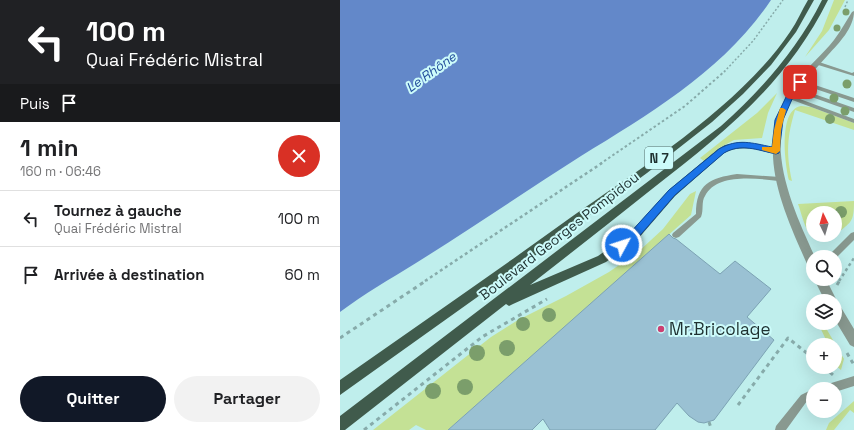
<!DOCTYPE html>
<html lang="fr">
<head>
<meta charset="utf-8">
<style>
  :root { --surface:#fff; --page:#f2f2f2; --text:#202124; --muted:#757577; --line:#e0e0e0; --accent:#111827 }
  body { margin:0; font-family:"Space Grotesk",sans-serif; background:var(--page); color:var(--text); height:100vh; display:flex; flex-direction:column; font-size:15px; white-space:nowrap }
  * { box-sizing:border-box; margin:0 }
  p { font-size:13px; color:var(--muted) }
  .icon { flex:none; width:22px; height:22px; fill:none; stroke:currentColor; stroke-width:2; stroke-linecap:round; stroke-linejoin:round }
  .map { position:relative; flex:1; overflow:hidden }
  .side { display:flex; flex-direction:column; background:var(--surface); width:340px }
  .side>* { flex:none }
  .banner { background:#202124; color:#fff; overflow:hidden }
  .needle { width:26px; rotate:355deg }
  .fabs { position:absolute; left:466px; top:206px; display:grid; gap:8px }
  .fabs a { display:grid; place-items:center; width:36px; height:36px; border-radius:50%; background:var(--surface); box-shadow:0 4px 16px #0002; font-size:20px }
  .pin { position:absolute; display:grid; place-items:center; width:34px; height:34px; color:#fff; margin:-17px; border-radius:8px; box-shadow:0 2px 6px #0006 }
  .me { position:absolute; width:44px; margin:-22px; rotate:50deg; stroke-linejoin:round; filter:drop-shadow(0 0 3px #0008) }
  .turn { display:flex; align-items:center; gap:14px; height:84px; padding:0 20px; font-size:18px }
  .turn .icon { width:52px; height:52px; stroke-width:2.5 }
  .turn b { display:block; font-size:28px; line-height:34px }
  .then { display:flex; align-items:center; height:38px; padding:0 20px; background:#0003; gap:8px; font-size:15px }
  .round { display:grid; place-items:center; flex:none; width:42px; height:42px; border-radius:21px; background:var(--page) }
  .summary { display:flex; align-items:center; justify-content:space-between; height:68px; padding:0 20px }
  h1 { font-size:24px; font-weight:800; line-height:30px }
  .primary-button { display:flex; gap:8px; margin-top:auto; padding:8px 20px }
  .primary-button a { flex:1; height:46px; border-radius:24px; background:var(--accent); color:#fff; font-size:16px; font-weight:800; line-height:46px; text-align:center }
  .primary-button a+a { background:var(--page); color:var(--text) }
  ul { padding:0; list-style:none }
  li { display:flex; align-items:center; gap:12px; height:56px; padding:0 20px; border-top:1px solid var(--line) }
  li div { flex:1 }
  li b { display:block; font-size:15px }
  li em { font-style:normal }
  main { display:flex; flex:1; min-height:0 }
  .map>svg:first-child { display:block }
  .green { fill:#c4e195 }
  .water { fill:#6388c9 }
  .building { fill:#9ac1d3; stroke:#7ca2b3 }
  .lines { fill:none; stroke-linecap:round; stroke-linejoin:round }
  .path-far3 { stroke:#87abaa; stroke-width:1.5; stroke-dasharray:2 2; stroke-linecap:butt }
  .path-far2 { stroke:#87abaa; stroke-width:2; stroke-dasharray:2.5 2.5; stroke-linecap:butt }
  .path-far1 { stroke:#87abaa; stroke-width:2.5; stroke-dasharray:3 3; stroke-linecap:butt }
  .path { stroke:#87abaa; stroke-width:3; stroke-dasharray:4 4; stroke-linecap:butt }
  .service { fill:#899990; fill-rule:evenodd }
  .minor { fill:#899990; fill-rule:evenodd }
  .primary { fill:#405b4c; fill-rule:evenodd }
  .tree { fill:#7b9e6b }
  .route { fill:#1a73e8; stroke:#114b97 }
  .slow { fill:#f59e0b }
  .poi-dot { fill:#cc4072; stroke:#ccfbfa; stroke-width:1.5 }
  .labels { text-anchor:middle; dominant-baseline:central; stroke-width:4; stroke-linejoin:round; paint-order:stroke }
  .far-water-label { font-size:13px; font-style:italic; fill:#214c9b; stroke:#ccfbfa }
  .shield { fill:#ccfbfa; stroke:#536e6d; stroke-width:1 }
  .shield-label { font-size:13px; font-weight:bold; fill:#1f3131 }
  .street-label { font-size:14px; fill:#1f3131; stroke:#ccfbfa }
  .near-poi-label { font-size:17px; fill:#1f3131; stroke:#ccfbfa; text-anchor:start }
</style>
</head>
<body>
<main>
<section class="side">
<div class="banner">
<div class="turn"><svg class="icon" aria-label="left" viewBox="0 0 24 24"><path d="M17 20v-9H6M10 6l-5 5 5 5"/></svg><div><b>100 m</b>Quai Frédéric Mistral</div></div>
<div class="then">Puis<svg class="icon" aria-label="arrive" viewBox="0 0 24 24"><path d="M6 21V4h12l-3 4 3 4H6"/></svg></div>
</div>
<div class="summary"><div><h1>1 min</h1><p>160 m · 06:46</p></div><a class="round" style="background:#d93025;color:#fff"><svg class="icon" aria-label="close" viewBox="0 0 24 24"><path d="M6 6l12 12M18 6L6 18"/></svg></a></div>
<ul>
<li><svg class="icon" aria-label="left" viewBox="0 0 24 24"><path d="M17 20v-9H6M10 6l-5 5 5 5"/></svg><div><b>Tournez à gauche</b><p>Quai Frédéric Mistral</p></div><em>100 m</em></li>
<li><svg class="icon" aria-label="arrive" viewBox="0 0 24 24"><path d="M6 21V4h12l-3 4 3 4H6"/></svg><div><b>Arrivée à destination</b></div><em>60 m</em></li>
</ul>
<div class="primary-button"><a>Quitter</a><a>Partager</a></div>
</section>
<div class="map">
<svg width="514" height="430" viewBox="0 0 514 430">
  <rect width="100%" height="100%" fill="#bfeeec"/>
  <!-- green -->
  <g class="green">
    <path d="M494,0H505L489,30L465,57L482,31Z"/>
    <path d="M437,93L428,113L422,138L394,140L379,148L364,161L360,158L417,113Z"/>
    <path d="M461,106L471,107L514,123V130L455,110C447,137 446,153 452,181L449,180C445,163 438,110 461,106Z"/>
    <path d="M356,191L351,215L108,430H86L76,425L69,430H33L151,337L178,320L226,296L269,272L298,252L323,229L350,194Z"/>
    <path d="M514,201C514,223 511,222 495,235V213H473V235H495C468,252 465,223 458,204Z"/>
    <path d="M478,323H483L504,359L501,370L495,365V345H474L473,344L487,342Z"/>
    <path d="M514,401V413L510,410L494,430H486L489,423Z"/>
  </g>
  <!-- water -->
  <path class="water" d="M0,0H431C384,70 311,113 241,156C186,191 132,228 76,263C50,279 24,294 0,312Z"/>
  <!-- building -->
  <path class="building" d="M329,234L333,238L336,239L380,274L395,261L431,289L407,317L434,340L374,420L364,423L358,422L349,416L337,403L315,430H210L203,419L192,430H108Z"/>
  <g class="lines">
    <!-- path-far3 -->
    <g class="path-far3">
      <path d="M505,7L508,0"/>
      <path d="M384,72L413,41L443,0"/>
    </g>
    <!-- path-far2 -->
    <path class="path-far2" d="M260,164L345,106L385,71"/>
    <!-- path-far1 -->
    <g class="path-far1">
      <path d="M85,281L262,163"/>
      <path d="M499,281L514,258"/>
    </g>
    <!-- path -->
    <g class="path">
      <path d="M497,285L500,280"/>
      <path d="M0,338L87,280"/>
      <path d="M507,353L514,365"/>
      <path d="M484,367L493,375"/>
      <path d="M398,405L448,338L473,358"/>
      <path d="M369,422L371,428"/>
      <path d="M24,430L142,337L207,299"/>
    </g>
    <!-- service -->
    <g class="service">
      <path d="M475,62H479L512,73L514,72V76L475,64Z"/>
      <path d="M460,80L514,98V102L458,83V81Z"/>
      <path d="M454,87L514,108V112L452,90V88Z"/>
      <path d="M449,95L514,119V123L447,98V96Z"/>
      <path d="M397,174L440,177L443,179L440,181C419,179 377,172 365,196C361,202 364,210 361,217L339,237L336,238L333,237L332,235L333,233L356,214C356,184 370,178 397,174Z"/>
      <path d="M514,232V240L496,258L495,257H485L486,255L491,253L511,233Z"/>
      <path d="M514,376V386L495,392V389H483L485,386L488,384Z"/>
      <path d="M473,389V399L467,401L446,430H435L436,426L461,395Z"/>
    </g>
    <!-- minor -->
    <g class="minor">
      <path d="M514,11C514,28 499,43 488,55C475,70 460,84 450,103C425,150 455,213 475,257H473V269L469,267L467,264C440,203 411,141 457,81C468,66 483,54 494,40C501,31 506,21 512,12Z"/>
      <path d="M474,279H486L497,301L496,303L499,304L514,329V347L510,345L495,320V301H485Z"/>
    </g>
    <!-- primary -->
    <g class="primary">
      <path d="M468,0H474L456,32L431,65L403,94L372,122L307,173L185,263L0,395V380C77,326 154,273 230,218C303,167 400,106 450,32C457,22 462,10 468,0Z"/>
      <path d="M482,0H488C446,84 384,133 312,189C272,221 231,253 190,285L258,256L289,234L329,190L378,149L385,145L402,142L439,149L440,151L439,153L436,154C418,150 402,144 384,153L335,196L297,240L266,262L173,304L169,306L166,304L5,430H0V416L381,126C422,89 457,50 482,0Z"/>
    </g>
  </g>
  <!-- trees -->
  <g class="tree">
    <circle cx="506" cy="12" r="3.5"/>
    <circle cx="497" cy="28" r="3.5"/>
    <circle cx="507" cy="84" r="4.5"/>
    <circle cx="494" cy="98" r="4.5"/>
    <circle cx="505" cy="111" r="4.5"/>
    <circle cx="490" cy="119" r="5"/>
    <circle cx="501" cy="212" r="6"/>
    <circle cx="209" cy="315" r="7"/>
    <circle cx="183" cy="324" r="7"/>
    <circle cx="167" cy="348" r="8"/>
    <circle cx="137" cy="353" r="8"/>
    <circle cx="125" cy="387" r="8"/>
    <circle cx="93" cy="391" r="8"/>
  </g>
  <!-- route -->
  <path class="route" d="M458,81L463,82L453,97L443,120L439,153L436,154C417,150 401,143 384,153L335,195L296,240L286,248L282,249L279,248L278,245L279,242L289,234L329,190L379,149C398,138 412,143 432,147L435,120L446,97Z"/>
  <!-- slow -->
  <path class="slow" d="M440,108H443L446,110L441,130L440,151L436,154L422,150V147H432L434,130Z"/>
  <!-- markers -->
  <circle class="poi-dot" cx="321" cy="329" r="4"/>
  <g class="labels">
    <!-- far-water labels -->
    <g class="far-water-label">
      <text transform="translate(91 72) rotate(-36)">Le Rhône</text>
    </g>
    <!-- shield labels -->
    <rect class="shield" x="305" y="147" width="28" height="22" rx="3"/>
    <g class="shield-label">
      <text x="319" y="158">N 7</text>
    </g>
    <!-- street labels -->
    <g class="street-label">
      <text transform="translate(219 236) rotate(-38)">Boulevard Georges Pompidou</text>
    </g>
    <!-- near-poi labels -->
    <g class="near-poi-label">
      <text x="329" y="329">Mr.Bricolage</text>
    </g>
  </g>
</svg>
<div class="fabs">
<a><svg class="needle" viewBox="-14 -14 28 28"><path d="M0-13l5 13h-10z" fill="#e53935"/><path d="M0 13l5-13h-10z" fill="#757577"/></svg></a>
<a><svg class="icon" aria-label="search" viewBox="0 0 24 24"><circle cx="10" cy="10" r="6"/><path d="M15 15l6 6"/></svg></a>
<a><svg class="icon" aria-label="layers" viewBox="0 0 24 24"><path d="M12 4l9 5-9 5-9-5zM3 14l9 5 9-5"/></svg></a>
<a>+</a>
<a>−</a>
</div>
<div class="pin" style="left:460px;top:82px;background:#d93025"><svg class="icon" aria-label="arrive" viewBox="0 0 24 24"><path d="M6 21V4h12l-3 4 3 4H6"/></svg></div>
<svg class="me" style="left:282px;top:245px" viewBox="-20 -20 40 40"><circle r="17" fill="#1a73e8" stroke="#fff" stroke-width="3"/><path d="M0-11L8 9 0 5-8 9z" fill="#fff"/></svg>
</div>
</main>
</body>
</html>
